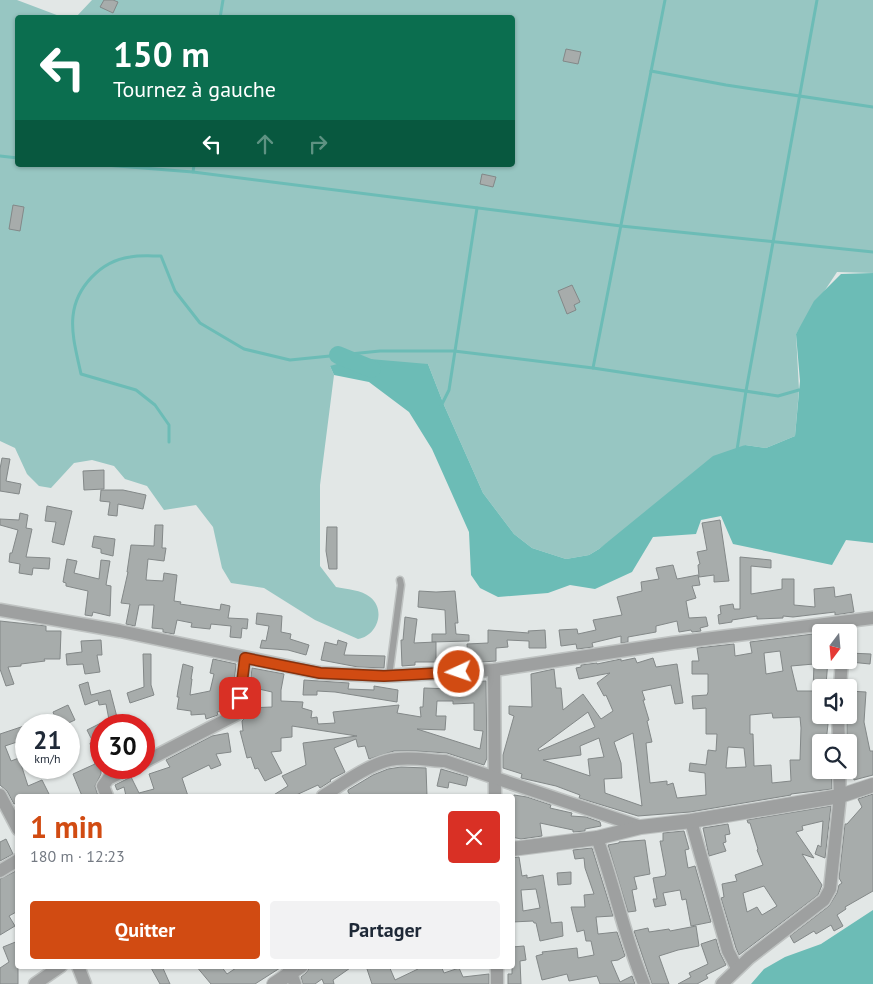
<!DOCTYPE html>
<html lang="fr">
<head>
<meta charset="utf-8">
<style>
  :root { --surface:#fff; --page:#f2f2f3; --text:#1f2937; --muted:#747a83; --accent:#d14b12 }
  body { margin:0; font-family:"PT Sans",sans-serif; background:var(--page); color:var(--text); height:100vh; display:flex; flex-direction:column; font-size:19px; white-space:nowrap }
  * { box-sizing:border-box; margin:0 }
  p { font-size:16px; color:var(--muted) }
  .icon { flex:none; width:28px; height:28px; fill:none; stroke:currentColor; stroke-width:2; stroke-linecap:round; stroke-linejoin:round }
  .map { position:relative; flex:1; overflow:hidden }
  .details { position:absolute; left:15px; top:794px; width:500px; height:175px; display:flex; flex-direction:column; background:var(--surface); border-radius:5px; box-shadow:0 1px 4px #0004 }
  .details>* { flex:none }
  .banner { position:absolute; left:15px; top:15px; width:500px; height:152px; border-radius:5px; box-shadow:0 1px 4px #0004; background:#0b6e4f; color:#fff; overflow:hidden }
  .needle { width:32px; rotate:196deg }
  .controls { position:absolute; left:812px; top:624px; display:grid; gap:10px }
  .controls a { display:grid; place-items:center; width:45px; height:45px; border-radius:5px; background:var(--surface); box-shadow:0 1px 4px #0004; font-size:25px }
  .speed { position:absolute; left:15px; top:714px; display:flex; gap:10px; font-size:25px; font-weight:700; text-align:center }
  .speed>* { display:grid; place-content:center; width:65px; height:65px; border-radius:50%; background:var(--surface); box-shadow:0 1px 4px #0004; line-height:1 }
  .speed small { font-size:12px; font-weight:400 }
  .speed .limit { border:8px solid #d22; background:#fff; color:#111 }
  .pin { position:absolute; display:grid; place-items:center; width:42px; height:42px; color:#fff; margin:-21px; border-radius:10px; box-shadow:0 2px 8px #0006 }
  .me { position:absolute; width:55px; margin:-28px; rotate:267deg; stroke-linejoin:round; filter:drop-shadow(0 0 4px #0008) }
  .turn { display:flex; align-items:center; gap:18px; height:105px; padding:0 15px; font-size:22px }
  .turn .icon { width:65px; height:65px; stroke-width:2.5 }
  .turn b { display:block; font-size:35px; line-height:42px }
  .lanes { display:flex; align-items:center; height:48px; padding:0 15px; background:#0003; justify-content:center; gap:25px; direction:ltr }
  .lanes .off { opacity:.35 }
  .round { display:grid; place-items:center; flex:none; width:52px; height:52px; border-radius:5px; background:var(--page) }
  .headline { display:flex; align-items:center; justify-content:space-between; height:85px; padding:0 15px }
  h1 { font-size:30px; font-weight:600; line-height:38px; color:var(--accent) }
  .action { display:flex; gap:10px; margin-top:auto; padding:10px 15px }
  .action a { flex:1; height:58px; border-radius:5px; background:var(--accent); color:#fff; font-size:20px; font-weight:600; line-height:58px; text-align:center }
  .action a+a { background:var(--page); color:var(--text) }
  .map>svg:first-child { display:block }
  .green { fill:#97c6c2 }
  .water { fill:#6cbcb6 }
  .lines { fill:none; stroke-linecap:round; stroke-linejoin:round }
  .stream { stroke:#6cbcb6; stroke-width:3 }
  .river { stroke:#6cbcb6; stroke-width:18 }
  .building { fill:#a7acab; stroke:#838888; fill-rule:evenodd }
  .service-casing { stroke:#bfc3c2; stroke-width:9 }
  .minor-casing { stroke:#bfc3c2; stroke-width:15 }
  .tertiary-casing { stroke:#bfc3c2; stroke-width:16 }
  .service { stroke:#9ea0a0; stroke-width:6 }
  .minor { stroke:#9ea0a0; stroke-width:12 }
  .tertiary { stroke:#9ea0a0; stroke-width:14 }
  .route-casing { stroke:#88310c; stroke-width:12 }
  .route { stroke:#d14b12; stroke-width:9 }
</style>
</head>
<body>
<div class="map">
<svg width="873" height="984" viewBox="0 0 873 984">
  <rect width="100%" height="100%" fill="#e2e7e6"/>
  <!-- green -->
  <path class="green" d="M0,0H17L62,17L18,18V165H512V18L76,17L92,0H873V273L837,272L796,334L799,390L795,436L766,448L745,445L599,549L589,555L566,559L532,548L514,534L483,493L444,405L428,364L330,366L334,375L320,485V566L336,587C346,589 362,590 370,597C386,609 378,636 358,639L315,620L264,588L231,583L222,568L213,527L196,505L164,510L147,486L125,479L114,466L92,460L74,463L51,488L39,486L27,474L15,448L0,441Z"/>
  <!-- water -->
  <g class="water">
    <path d="M873,273V543L846,540L832,565L733,544L721,516L701,520L696,534L653,537L632,572L595,589L570,585L548,593L498,597L480,588L471,575L469,532L432,449L409,412L369,382L334,375L330,366L358,358L428,364L444,405L483,493L514,534L532,548L566,559L589,555L599,549L713,456L745,445L766,448L795,436L800,381L796,334L814,301L841,274Z"/>
    <path d="M873,910V984H751L764,969L785,957L821,944Z"/>
  </g>
  <g class="lines">
    <!-- stream -->
    <g class="stream">
      <path d="M665,0L593,368L778,396L799,390"/>
      <path d="M220,18L223,0"/>
      <path d="M651,71L726,85L873,107"/>
      <path d="M0,156L18,158"/>
      <path d="M105,165L193,172L621,226L873,252"/>
      <path d="M193,172L194,165"/>
      <path d="M441,406L449,390L477,208"/>
      <path d="M169,442V425L155,405L136,390L81,374C77,355 71,335 73,316C76,287 101,261 130,257C140,255 151,256 161,256L175,291L200,323L244,349L290,360L380,351H454L593,368"/>
      <path d="M737,450L746,391L817,0"/>
    </g>
    <!-- river -->
    <path class="river" d="M338,355L372,369"/>
  </g>
  <!-- building -->
  <g class="building">
    <path d="M104,0H113L118,2L113,13L100,7Z"/>
    <path d="M566,49L581,52L578,64L563,61Z"/>
    <path d="M482,174L496,177L493,187L480,184Z"/>
    <path d="M13,205L24,207L20,231L9,229Z"/>
    <path d="M572,285L580,302L574,305L576,310L567,314L558,291Z"/>
    <path d="M2,458L10,459L6,481L21,484L19,494L0,491V469Z"/>
    <path d="M104,470V489L84,490L83,471Z"/>
    <path d="M101,490H123L146,495L143,509L118,504L117,516L108,515L110,502L100,501Z"/>
    <path d="M47,506L72,511L64,545L52,542L56,522L45,521Z"/>
    <path d="M20,513L28,515L26,528L32,529L26,557L50,558L49,569L33,568L32,575L19,573L20,564L9,562L10,553H12L18,530L0,525V519L19,520Z"/>
    <path d="M720,520L729,581L714,582V575L699,577L698,565L700,564L697,552L707,550L702,523Z"/>
    <path d="M155,525H163L162,548H166L164,561L148,559L146,580L163,581L164,573L177,575L174,601L181,602L180,604L220,610L221,604L230,606L228,618L248,619L247,629L242,628L241,638L230,637L231,626L211,624L210,629L191,627L192,623L177,620L174,634L163,632V629L152,628L154,605H139L135,626L126,624L130,604L121,603L128,572H127L131,545L154,546Z"/>
    <path d="M327,527H337V569H329L326,551Z"/>
    <path d="M94,536L115,539L113,556L101,553V549L92,547Z"/>
    <path d="M740,557L771,560V568L751,566V594L782,589V579H794V605L815,607L814,589L834,587L835,597L851,594L854,612L835,615V612L793,617L783,616V618L757,619V616L732,620V622L719,624L718,615L721,614L720,606L733,604L734,609H740Z"/>
    <path d="M67,559L77,561L74,573L99,579L101,560L110,561L106,585L111,586L110,616L93,612L92,616L85,615L88,591L66,586V583L63,582Z"/>
    <path d="M673,565L677,579L698,575L700,585L692,586L696,598L686,601L689,618L706,617L708,626L700,628L701,631L692,632L691,630L679,632L677,621L656,626V632L628,637V642L621,643V636L592,643L593,647L577,649L576,644L561,646L559,630L577,629L578,634L596,630L593,620L622,615L617,597L642,591L641,582L659,579L656,568Z"/>
    <path d="M419,591L436,592L455,591L458,623H455L456,634L469,635V641L432,642V634H446L445,610L418,607Z"/>
    <path d="M257,613L282,616L281,632L291,634L290,639L309,645L306,655L288,650L260,648L262,640L266,641L269,626L256,624Z"/>
    <path d="M405,617L417,619L414,643L436,642V662H415V665L402,666L401,640H403Z"/>
    <path d="M0,621L46,626V631H61L60,659H44L45,661L21,664V666L8,667L14,684L6,686L0,669Z"/>
    <path d="M488,630L529,633L528,631L545,630L546,648H529V641L507,640L508,647L496,648V661L468,663L467,644L488,643Z"/>
    <path d="M821,633V660H828L826,685H821V715H829L826,742H821V770H831L832,789L791,794V795L690,812L638,816L579,798L580,795L556,786L521,778L522,774L503,768V755L514,716L509,714V706L532,707L531,674L554,669L556,688H561L563,710L583,694L601,719L613,711L606,695L604,696L597,683L610,673L579,679L576,668L581,667V665L597,663V664L621,659V661L635,658L637,663L653,658L656,667L677,664L683,703L675,704L671,685L642,691L645,700H643L649,720L647,721L652,742L646,743L650,783L667,781V785L673,783L677,798L706,795L705,773L689,771L690,763L706,765L708,750L716,751L717,734H706V708L693,709L692,696L707,695L708,692V674H692V661H699L697,648L734,644L735,656L752,653L750,642ZM780,651L783,671L766,674L764,653ZM814,664L813,691H797L791,666ZM588,712L595,727L539,751L538,749ZM772,713L773,718L800,717L801,728L800,760H790L791,781L772,783L771,765L754,766L753,734H750V715ZM633,733L637,764L642,806L605,793L604,779L622,778L621,763L614,742ZM599,738L604,757L588,759L590,776L543,760L581,755L580,746ZM728,747L744,748L746,767L726,768Z"/>
    <path d="M101,640L102,655H97L100,672L85,674L83,664L67,665L66,654L82,652L81,641Z"/>
    <path d="M338,640L347,643L344,655L385,656L384,668L358,667L321,660L325,642L337,645Z"/>
    <path d="M849,653L871,654L870,664L850,662Z"/>
    <path d="M143,654H151V685L154,695L130,703L127,693L144,687Z"/>
    <path d="M213,659L236,664L232,702L224,704L225,710L217,712L218,715L206,719L205,714L191,715V711L177,709L179,697H177L178,690L183,664L193,667L191,679H192L190,695L210,691L214,674L210,673Z"/>
    <path d="M252,668L284,674L281,690V701L303,702L302,708L312,711L311,718L317,717L318,724L335,723L333,712L399,705L397,713L421,717L420,707H423L424,688L452,689V680L469,679L470,682L486,681L487,758L484,765L447,753L416,751H394L369,759L365,746L358,747L356,739L334,748L345,772L330,780L331,781L320,788L318,785L294,796H272L288,786L282,776L306,765L303,743L357,736L292,726V737L281,738V751L271,752L282,773L265,781L258,768L255,769L251,757L247,758L240,731H243L242,721L246,717L248,708L272,707V692L250,687ZM437,701H453V704L474,703V730L483,731L480,749L417,729L445,730L446,716H436Z"/>
    <path d="M304,680L349,683L348,689L374,690V686L398,690L397,702L335,692L317,691V695H303Z"/>
    <path d="M88,682L91,695L110,690L119,725H110L106,704L99,705L98,700L85,705L79,685Z"/>
    <path d="M849,691L866,692L864,722L870,751H873V775L854,780L849,757V742H847V717H849Z"/>
    <path d="M68,705L75,720L64,725H58L53,712Z"/>
    <path d="M101,723V774L95,786L98,796H82L73,774L95,764L90,743L93,742L87,730Z"/>
    <path d="M24,726L26,739L5,746L11,761L19,758L28,786L42,780L50,796H18V802L14,804L7,791L0,785V734Z"/>
    <path d="M144,727L154,748L144,753Z"/>
    <path d="M228,733L231,752L216,754L221,765L211,769L209,765L182,778L188,796H126L124,787L117,790L115,785L131,777L139,793L154,789L149,774L170,767L166,760L212,736Z"/>
    <path d="M401,767L426,768L427,796H351L348,792V790L373,775L388,769Z"/>
    <path d="M441,769L468,777L466,786L449,782L448,788L437,786Z"/>
    <path d="M873,794V891L845,907L846,909L837,915L843,926L834,931L831,925L816,934L814,931L794,943L790,936L829,906L837,893L839,885L842,883L839,878L845,824H847L862,807L858,799Z"/>
    <path d="M514,795L527,797L551,805L550,808L572,813L571,816L586,817L600,822L601,826L585,829V831L573,832V830L540,823L542,836L521,839L512,837V797Z"/>
    <path d="M831,806L825,858L815,854L818,845L821,847L823,821L802,826L803,830L796,832L814,858L802,854L822,885L818,895L739,955L736,948L721,898L724,897L722,884L737,881L735,875L763,865L757,850L758,849L750,823H748L747,820ZM764,886L777,906L762,915L757,907L747,912L743,893Z"/>
    <path d="M728,824L730,834L725,835L726,842L723,843L726,851L709,856L703,828Z"/>
    <path d="M684,831L689,849L685,850L688,868L695,866L711,922L691,926L686,899L682,900L680,890L663,893L666,905L655,907L653,899H657L653,878L665,876L666,873L660,841H663V833Z"/>
    <path d="M6,839L13,854L0,861V842Z"/>
    <path d="M645,840L650,874L634,877L637,889L632,890L636,911L628,912L608,845L619,843V842Z"/>
    <path d="M592,848L613,916L596,917L598,934L617,932L625,956L618,960L611,961L620,982L632,976L635,984H600L597,976L569,981L567,974L542,980L536,956L543,954L542,952L577,948L578,958L594,955L591,941H586L584,930L577,932L571,907H585L584,895L594,894L585,868L584,858L575,859L573,850Z"/>
    <path d="M519,857L522,876L527,875V878L543,875L551,923L562,922L563,936L540,941L536,923H534L533,921L512,922V858ZM536,889L540,908L523,911L521,890Z"/>
    <path d="M18,870V911L9,916L15,926L0,935V879Z"/>
    <path d="M571,872V884L558,885L557,873Z"/>
    <path d="M696,926L699,946L678,950L659,956L669,984H652L634,931L648,928L649,932L669,929L670,931Z"/>
    <path d="M716,939L720,953L726,965L706,975L708,978L697,984H678L691,977L689,973L708,964L701,944Z"/>
    <path d="M18,941V984H0V968L9,962L3,947Z"/>
    <path d="M524,946L526,960L520,961L521,984H508V974H512V947Z"/>
    <path d="M150,966H162L170,984H160Z"/>
    <path d="M196,966H221L227,974L239,966H280V968L255,984H211Z"/>
    <path d="M311,966H353L333,980L334,984H324L322,979L315,984H303L301,977L306,973Z"/>
    <path d="M366,966H389L395,980L418,969L417,966H441L444,973L459,968L463,977L489,974V984H372Z"/>
  </g>
  <g class="lines">
    <defs>
      <path id="service" d="M389,676L401,585L400,580"/>
      <g id="minor">
        <path d="M0,610L120,631L320,673L384,676L494,670L673,643L873,618"/>
        <path d="M494,670L495,796"/>
        <path d="M840,688L842,660"/>
        <path d="M838,715L839,742"/>
        <path d="M144,762L239,713L245,658"/>
        <path d="M0,795L18,829"/>
        <path d="M107,796L103,786L108,779L130,768"/>
        <path d="M323,796C341,785 365,767 386,761C404,756 426,760 445,761L641,827"/>
        <path d="M691,821L728,951L737,968"/>
        <path d="M597,838C615,886 624,937 644,984"/>
        <path d="M0,871L18,860"/>
        <path d="M78,966L85,984"/>
        <path d="M288,966L295,984"/>
        <path d="M497,966V984"/>
        <path d="M35,984L61,966"/>
        <path d="M722,984L749,958L824,900L830,889L840,796L839,770"/>
      </g>
      <g id="tertiary">
        <path d="M512,849L597,838L641,827L691,821L840,796L873,785"/>
        <path d="M274,984L301,966"/>
      </g>
    </defs>
    <!-- service casing -->
    <use href="#service" class="service-casing"/>
    <!-- minor casing -->
    <use href="#minor" class="minor-casing"/>
    <!-- tertiary casing -->
    <use href="#tertiary" class="tertiary-casing"/>
    <!-- service -->
    <use href="#service" class="service"/>
    <!-- minor -->
    <use href="#minor" class="minor"/>
    <!-- tertiary -->
    <use href="#tertiary" class="tertiary"/>
  </g>
  <g class="lines">
    <defs>
      <path id="route" d="M240,698L245,658L320,673L384,676L459,672"/>
    </defs>
    <!-- route casing -->
    <use href="#route" class="route-casing"/>
    <!-- route -->
    <use href="#route" class="route"/>
  </g>
</svg>
<div class="controls">
<a><svg class="needle" viewBox="-14 -14 28 28"><path d="M0-13l5 13h-10z" fill="#e53935"/><path d="M0 13l5-13h-10z" fill="#747a83"/></svg></a>
<a><svg class="icon" aria-label="sound" viewBox="0 0 24 24"><path d="M4 9h4l5-4v14l-5-4H4zM17 9q2 3 0 6"/></svg></a>
<a><svg class="icon" aria-label="search" viewBox="0 0 24 24"><circle cx="10" cy="10" r="6"/><path d="M15 15l6 6"/></svg></a>
</div>
<div class="speed"><div>21<small>km/h</small></div><div class="limit">30</div></div>
<div class="pin" style="left:240px;top:698px;background:#d93025"><svg class="icon" aria-label="arrive" viewBox="0 0 24 24"><path d="M6 21V4h12l-3 4 3 4H6"/></svg></div>
<svg class="me" style="left:459px;top:672px" viewBox="-20 -20 40 40"><circle r="17" fill="#d14b12" stroke="#fff" stroke-width="3"/><path d="M0-11L8 9 0 5-8 9z" fill="#fff"/></svg>
<div class="banner">
<div class="turn"><svg class="icon" aria-label="left" viewBox="0 0 24 24"><path d="M17 20v-9H6M10 6l-5 5 5 5"/></svg><div><b>150 m</b>Tournez à gauche</div></div>
<div class="lanes"><svg class="icon" aria-label="left" viewBox="0 0 24 24"><path d="M17 20v-9H6M10 6l-5 5 5 5"/></svg><svg class="icon off" aria-label="ahead" viewBox="0 0 24 24"><path d="M12 20V5M6 11l6-6 6 6"/></svg><svg class="icon off" aria-label="right" viewBox="0 0 24 24"><path d="M7 20v-9h11M14 6l5 5-5 5"/></svg></div>
</div>
<section class="details">
<div class="headline"><div><h1>1 min</h1><p>180 m · 12:23</p></div><a class="round" style="background:#d93025;color:#fff"><svg class="icon" aria-label="close" viewBox="0 0 24 24"><path d="M6 6l12 12M18 6L6 18"/></svg></a></div>
<div class="action"><a>Quitter</a><a>Partager</a></div>
</section>
</div>
</body>
</html>
